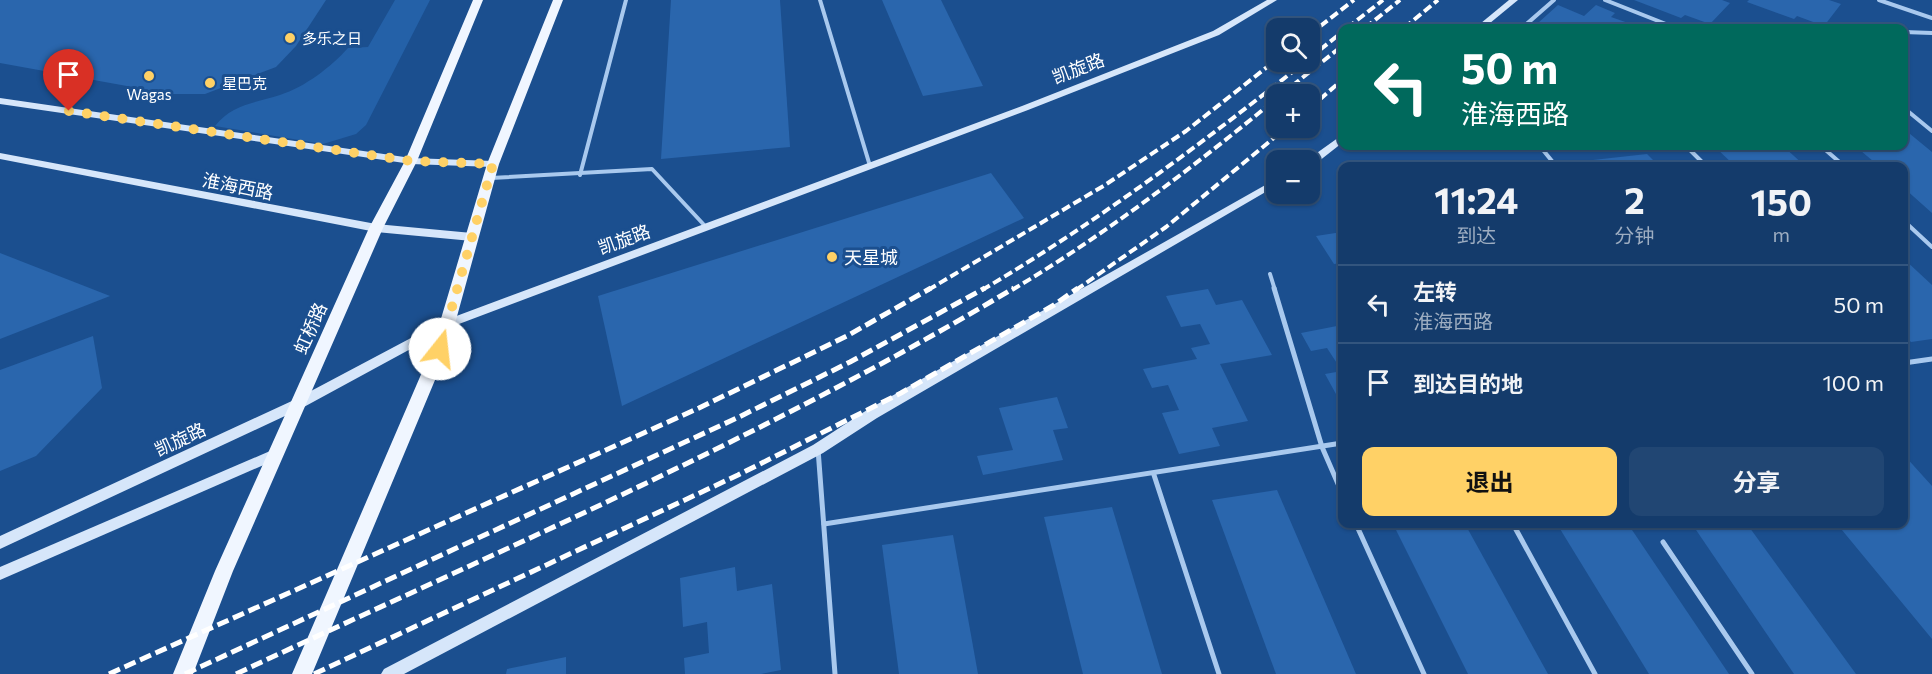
<!DOCTYPE html>
<html lang="zh">
<head>
<meta charset="utf-8">
<style>
  :root { --surface:#143b6b; --page:#214673; --text:#f1f3f6; --muted:#9dadc1; --line:#33557e; --accent:#ffd166 }
  body { margin:0; font-family:Commissioner,"Noto Sans SC",sans-serif; background:var(--page); color:var(--text); height:100vh; display:flex; flex-direction:column; font-size:22px; white-space:nowrap }
  * { box-sizing:border-box; margin:0 }
  p { font-size:20px; color:var(--muted) }
  .icon { flex:none; width:33px; height:33px; fill:none; stroke:currentColor; stroke-width:2; stroke-linecap:round; stroke-linejoin:round }
  .map { position:relative; flex:1; overflow:hidden }
  .sheet { position:absolute; left:1338px; top:162px; width:570px; height:366px; display:flex; flex-direction:column; background:var(--surface); border-radius:12px; box-shadow:0 2px 4px #0004,0 0 0 2px var(--line) }
  .sheet>* { flex:none }
  .banner { position:absolute; left:1338px; top:24px; width:570px; height:126px; border-radius:12px; box-shadow:0 2px 4px #0004,0 0 0 2px var(--line); background:#00695c; color:#fff; overflow:hidden }
  .controls { position:absolute; left:1266px; top:18px; display:grid; gap:12px }
  .controls a { display:grid; place-items:center; width:54px; height:54px; border-radius:12px; background:var(--surface); box-shadow:0 2px 4px #0004,0 0 0 2px var(--line); font-size:30px }
  .pin { position:absolute; display:grid; place-items:center; width:51px; height:51px; color:#fff; margin:-62px -26px; border-radius:50% 50% 50% 0; rotate:-45deg; box-shadow:0 0 6px #0007 }
  .pin .icon { rotate:45deg }
  .me { position:absolute; width:66px; margin:-33px; rotate:16deg; stroke-linejoin:round; filter:drop-shadow(0 0 4px #0008) }
  .turn { display:flex; align-items:center; gap:21px; height:126px; padding:0 24px; font-size:27px }
  .turn .icon { width:78px; height:78px; stroke-width:2.5 }
  .turn b { display:block; font-size:42px; line-height:51px }
  .eta { display:flex; justify-content:space-evenly; align-items:center; height:102px; text-align:center }
  .eta b { font-size:36px; font-weight:700; line-height:42px }
  .primary-button { display:flex; gap:12px; margin-top:auto; padding:12px 24px }
  .primary-button a { flex:1; height:69px; border-radius:12px; background:var(--accent); color:#111; font-size:24px; font-weight:700; line-height:69px; text-align:center }
  .primary-button a+a { background:var(--page); color:var(--text) }
  ul { padding:0; list-style:none }
  li { display:flex; align-items:center; gap:18px; height:78px; padding:0 24px; border-top:2px solid var(--line) }
  li div { flex:1 }
  li b { display:block; font-size:22px }
  li em { font-style:normal }
  .map>svg:first-child { display:block }
  .green { fill:#2461a8 }
  .building { fill:#2a66ad }
  .lines { fill:none; stroke-linecap:round; stroke-linejoin:round }
  .lane-far1 { stroke:#a9c9ee; stroke-width:4 }
  .lane { stroke:#a9c9ee; stroke-width:5 }
  .secondary { fill:#d6e6fa; fill-rule:evenodd }
  .primary { fill:#f0f6ff; fill-rule:evenodd }
  .rail-far1 { stroke:#fff; stroke-width:4; stroke-dasharray:9 4; stroke-linecap:butt }
  .rail { stroke:#fff; stroke-width:5; stroke-dasharray:12 5; stroke-linecap:butt }
  .route { stroke:#ffd166; stroke-width:10; stroke-dasharray:0 18 }
  .poi-dot { fill:#ffd166; stroke:#1b4f8f; stroke-width:2 }
  .labels { text-anchor:middle; dominant-baseline:central; stroke-width:6; stroke-linejoin:round; paint-order:stroke }
  .far-poi-label { font-size:15px; fill:#fff; stroke:#1b4f8f; text-anchor:start }
  .street-label { font-size:18px; fill:#fff; stroke:#1b4f8f }
  .poi-label { font-size:18px; fill:#fff; stroke:#1b4f8f; text-anchor:start }
</style>
</head>
<body>
<div class="map">
<svg width="1932" height="674" viewBox="0 0 1932 674">
  <rect width="100%" height="100%" fill="#1b4f8f"/>
  <!-- green -->
  <path class="green" d="M395,0H430L366,125L356,134L323,144L215,126C232,104 256,103 280,95C305,87 331,67 348,48L368,47Z"/>
  <!-- building -->
  <g class="building">
    <path d="M0,0H326L296,46L276,67L205,94H171L0,63Z"/>
    <path d="M671,0H780L790,147L661,159Z"/>
    <path d="M882,0H941L983,86L923,96Z"/>
    <path d="M1634,0H1722L1730,3L1710,24L1685,15L1681,18Z"/>
    <path d="M1749,0H1829L1841,4L1824,26L1797,16L1794,19L1747,2Z"/>
    <path d="M1558,5L1584,16L1596,5L1615,13L1611,17L1634,25L1631,28H1550L1538,23Z"/>
    <path d="M1904,129L1932,152V213L1904,188V166H1879L1855,146H1904Z"/>
    <path d="M1714,146H1783L1805,166H1735Z"/>
    <path d="M1647,154L1659,166H1589L1584,161Z"/>
    <path d="M991,173L1024,218L622,406L598,296Z"/>
    <path d="M1342,232V263L1334,264L1316,236Z"/>
    <path d="M0,253L110,296L0,339Z"/>
    <path d="M1904,259L1932,285V339L1911,342L1904,335Z"/>
    <path d="M1208,289L1216,305L1242,300L1272,355L1220,364L1248,421L1212,428L1220,446L1179,454L1162,413L1179,410L1168,385L1152,388L1143,369L1197,359L1191,348L1210,344L1200,324L1181,327L1166,296Z"/>
    <path d="M1342,325V405L1325,374L1342,371L1327,348L1311,351L1301,333Z"/>
    <path d="M93,336L102,388L36,456L0,471V370Z"/>
    <path d="M1057,397L1068,428L1053,430L1063,460L983,475L977,456L1013,450L999,408Z"/>
    <path d="M1904,455L1932,486V639L1837,524H1904Z"/>
    <path d="M1277,490L1356,674H1276L1212,500Z"/>
    <path d="M1112,507L1162,674H1083L1044,517Z"/>
    <path d="M1393,524H1465L1548,674H1468Z"/>
    <path d="M1557,524H1628L1729,674H1649Z"/>
    <path d="M1692,524H1747L1856,674H1794Z"/>
    <path d="M953,535L978,674H899L882,545Z"/>
    <path d="M735,567L737,591L772,584L781,670L761,674H685L684,658L709,653L707,622L683,627L680,578Z"/>
    <path d="M566,657V674H506L507,669Z"/>
  </g>
  <g class="lines">
    <!-- lane-far1 -->
    <g class="lane-far1">
      <path d="M820,0L870,166"/>
      <path d="M1605,0L1676,28"/>
      <path d="M1879,0L1932,18"/>
      <path d="M1522,28L1554,0"/>
      <path d="M1904,32L1932,33"/>
      <path d="M1904,108L1932,131"/>
      <path d="M1686,146L1706,166"/>
      <path d="M1821,146L1844,166"/>
      <path d="M1556,166L1543,150L1560,146"/>
      <path d="M580,175L626,0"/>
      <path d="M491,178L652,169L706,227"/>
      <path d="M1904,221L1932,247"/>
      <path d="M1270,274L1275,290"/>
    </g>
    <!-- lane -->
    <g class="lane">
      <path d="M1274,288L1322,447L1342,493"/>
      <path d="M1904,363L1932,359"/>
      <path d="M818,449L835,674"/>
      <path d="M1154,475L1219,674"/>
      <path d="M824,524L1342,443"/>
      <path d="M1356,524L1424,674"/>
      <path d="M1513,524L1595,674"/>
      <path d="M1663,542L1752,674"/>
    </g>
    <!-- secondary -->
    <g class="secondary">
      <path d="M1267,0H1277L1219,35L1028,110L451,327L302,408L0,549V536L294,400L443,321L1022,106L1213,31Z"/>
      <path d="M1509,0H1518L1484,28H1475Z"/>
      <path d="M0,98L411,158L493,161L498,164L493,167L411,164L0,104Z"/>
      <path d="M1342,135V143L1314,165L1310,166V160H1307Z"/>
      <path d="M0,153L376,224L472,233L478,237L472,241L376,232L0,159Z"/>
      <path d="M1276,179V186L877,418L823,453L404,674H381L384,669L813,445L867,410Z"/>
      <path d="M277,448L282,449L284,453L282,457L0,580V567Z"/>
    </g>
    <!-- primary -->
    <g class="primary">
      <path d="M473,0H483L417,161L383,228L233,571L193,674H173L215,571L369,228L405,161Z"/>
      <path d="M553,0H563L499,164L448,349L312,674H292L432,349L487,164Z"/>
    </g>
    <!-- rail-far1 -->
    <g class="rail-far1">
      <path d="M1347,28L1383,0"/>
      <path d="M1365,28L1400,0"/>
      <path d="M1404,28L1438,0"/>
      <path d="M1310,34L1354,0"/>
      <path d="M1310,58L1342,32"/>
      <path d="M1282,94L1342,46"/>
      <path d="M1310,108L1342,80"/>
      <path d="M928,290L1105,185L1186,131L1276,60"/>
      <path d="M982,290C1096,223 1201,144 1305,62"/>
      <path d="M1012,290C1106,234 1192,168 1276,99"/>
      <path d="M1076,290L1166,227L1286,128"/>
    </g>
    <!-- rail -->
    <g class="rail">
      <path d="M109,674L699,408L847,336L931,288"/>
      <path d="M185,674L739,417L850,362L985,288"/>
      <path d="M236,674C498,551 766,437 1014,288"/>
      <path d="M314,674L738,475L901,393L1054,305L1078,288"/>
    </g>
  </g>
  <g class="lines">
    <!-- route -->
    <path class="route" d="M69,111L411,161L493,164L440,349"/>
  </g>
  <!-- markers -->
  <g class="poi-dot">
    <circle cx="290" cy="38" r="6"/>
    <circle cx="149" cy="76" r="6"/>
    <circle cx="210" cy="83" r="6"/>
    <circle cx="832" cy="257" r="6"/>
  </g>
  <g class="labels">
    <!-- far-poi labels -->
    <g class="far-poi-label">
      <text x="302" y="38">多乐之日</text>
      <text x="222" y="83">星巴克</text>
      <text x="149" y="94" text-anchor="middle">Wagas</text>
    </g>
    <!-- street labels -->
    <g class="street-label">
      <text transform="translate(1078 68) rotate(-21)">凯旋路</text>
      <text transform="translate(238 186) rotate(11)">淮海西路</text>
      <text transform="translate(624 239) rotate(-20)">凯旋路</text>
      <text transform="translate(310 328) rotate(-66)">虹桥路</text>
      <text transform="translate(180 439) rotate(-25)">凯旋路</text>
    </g>
    <!-- poi labels -->
    <g class="poi-label">
      <text x="844" y="257">天星城</text>
    </g>
  </g>
</svg>
<div class="controls">
<a><svg class="icon" aria-label="search" viewBox="0 0 24 24"><circle cx="10" cy="10" r="6"/><path d="M15 15l6 6"/></svg></a>
<a>+</a>
<a>−</a>
</div>
<div class="pin" style="left:69px;top:111px;background:#d93025"><svg class="icon" aria-label="arrive" viewBox="0 0 24 24"><path d="M6 21V4h12l-3 4 3 4H6"/></svg></div>
<svg class="me" style="left:440px;top:349px" viewBox="-20 -20 40 40"><circle r="19" fill="#fff"/><path d="M0-13L10 11 0 6-10 11z" fill="#ffd166"/></svg>
<div class="banner">
<div class="turn"><svg class="icon" aria-label="left" viewBox="0 0 24 24"><path d="M17 20v-9H6M10 6l-5 5 5 5"/></svg><div><b>50 m</b>淮海西路</div></div>
</div>
<section class="sheet">
<div class="eta">
<div><b>11:24</b><p>到达</p></div>
<div><b>2</b><p>分钟</p></div>
<div><b>150</b><p>m</p></div>
</div>
<ul>
<li><svg class="icon" aria-label="left" viewBox="0 0 24 24"><path d="M17 20v-9H6M10 6l-5 5 5 5"/></svg><div><b>左转</b><p>淮海西路</p></div><em>50 m</em></li>
<li><svg class="icon" aria-label="arrive" viewBox="0 0 24 24"><path d="M6 21V4h12l-3 4 3 4H6"/></svg><div><b>到达目的地</b></div><em>100 m</em></li>
</ul>
<div class="primary-button"><a>退出</a><a>分享</a></div>
</section>
</div>
</body>
</html>
